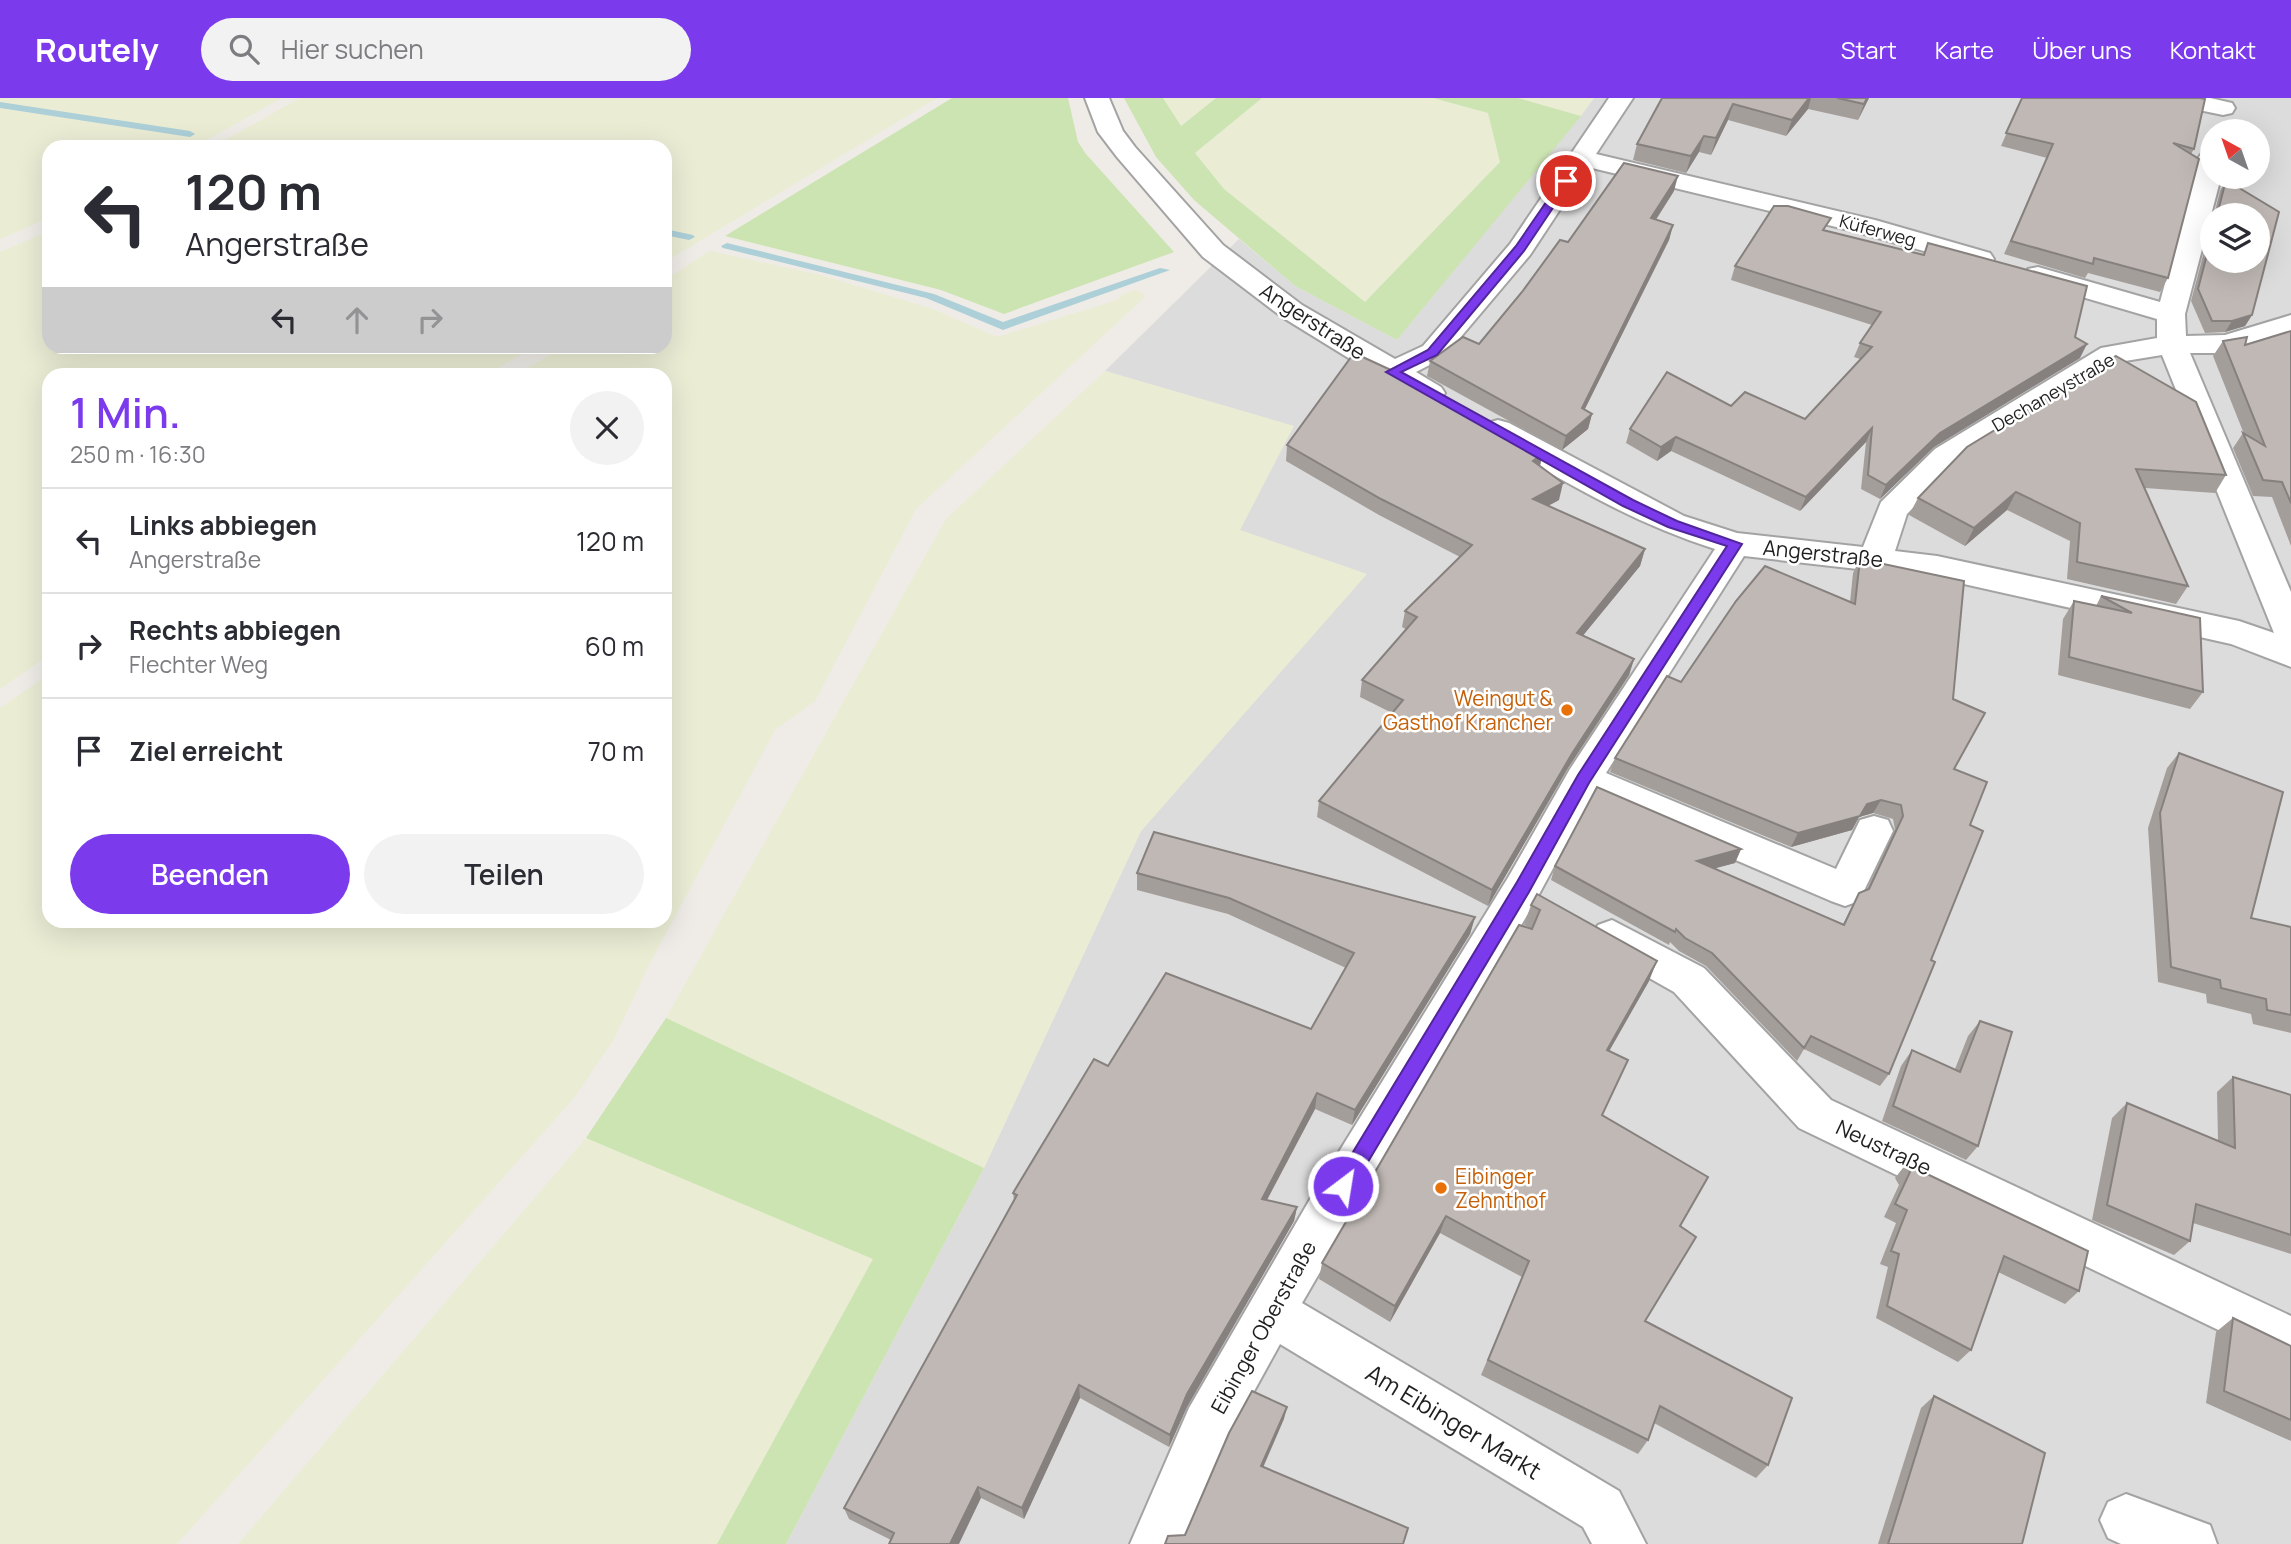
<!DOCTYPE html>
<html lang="de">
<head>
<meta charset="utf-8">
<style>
  :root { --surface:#fff; --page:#f2f2f3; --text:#2b2b33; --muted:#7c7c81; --line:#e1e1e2; --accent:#7c3aed }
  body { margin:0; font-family:Manrope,sans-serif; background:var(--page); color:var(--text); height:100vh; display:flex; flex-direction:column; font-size:26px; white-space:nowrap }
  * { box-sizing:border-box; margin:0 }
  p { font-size:23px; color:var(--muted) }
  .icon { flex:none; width:38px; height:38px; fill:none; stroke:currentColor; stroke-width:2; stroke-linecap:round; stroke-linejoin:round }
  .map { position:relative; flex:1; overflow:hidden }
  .details { position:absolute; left:42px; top:270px; width:630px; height:560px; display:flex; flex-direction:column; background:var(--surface); border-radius:21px; box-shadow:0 7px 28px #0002 }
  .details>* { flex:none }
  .banner { position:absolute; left:42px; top:42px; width:630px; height:214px; border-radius:21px; box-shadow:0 7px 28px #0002; background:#fff; color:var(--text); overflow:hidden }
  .needle { width:46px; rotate:320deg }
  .controls { position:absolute; left:2200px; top:21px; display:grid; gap:14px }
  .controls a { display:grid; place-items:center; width:70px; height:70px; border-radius:50%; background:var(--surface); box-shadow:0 7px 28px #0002; font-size:35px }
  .pin { position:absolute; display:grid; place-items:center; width:60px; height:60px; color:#fff; margin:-30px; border:4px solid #fff; border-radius:50%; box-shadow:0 2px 7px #0007 }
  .me { position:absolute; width:77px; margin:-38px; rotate:31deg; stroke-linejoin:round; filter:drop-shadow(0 0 5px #0008) }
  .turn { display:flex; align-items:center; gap:24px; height:147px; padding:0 28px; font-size:32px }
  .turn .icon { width:91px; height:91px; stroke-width:2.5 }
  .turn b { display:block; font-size:49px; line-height:60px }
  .lanes { display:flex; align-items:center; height:66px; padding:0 28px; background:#0003; justify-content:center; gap:35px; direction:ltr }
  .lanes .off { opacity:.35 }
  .round { display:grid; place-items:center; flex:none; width:74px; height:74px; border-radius:37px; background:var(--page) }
  .summary { display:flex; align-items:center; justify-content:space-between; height:119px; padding:0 28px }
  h1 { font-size:42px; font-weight:600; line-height:52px; color:var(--accent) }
  .action { display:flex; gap:14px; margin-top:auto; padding:14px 28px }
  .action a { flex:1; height:80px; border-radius:42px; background:var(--accent); color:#fff; font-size:28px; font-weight:600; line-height:80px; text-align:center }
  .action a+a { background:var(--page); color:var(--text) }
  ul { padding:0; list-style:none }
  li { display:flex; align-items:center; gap:21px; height:105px; padding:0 28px; border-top:2px solid var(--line) }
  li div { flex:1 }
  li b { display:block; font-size:26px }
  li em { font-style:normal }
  header { display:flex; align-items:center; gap:42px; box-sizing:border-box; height:98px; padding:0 35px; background:var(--accent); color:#fff }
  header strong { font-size:33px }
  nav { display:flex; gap:38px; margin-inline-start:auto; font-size:24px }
  .search { width:490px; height:63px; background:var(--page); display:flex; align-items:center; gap:18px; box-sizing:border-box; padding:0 24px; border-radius:38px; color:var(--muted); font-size:26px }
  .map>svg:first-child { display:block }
  .residential { fill:#dddcdc; fill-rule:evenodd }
  .farmland { fill:#eaecd4 }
  .grass { fill:#cbe4b2 }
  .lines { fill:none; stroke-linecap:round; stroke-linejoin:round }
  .stream { fill:#accfd8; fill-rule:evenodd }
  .minor-casing { stroke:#a3a3a3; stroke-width:4 }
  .minor { fill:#fff; fill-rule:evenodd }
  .wall { fill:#a49e9b }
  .shaded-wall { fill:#86817e }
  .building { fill:#bfb8b4; stroke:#86817e; stroke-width:2 }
  .route { fill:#7c3aed; stroke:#51269a; stroke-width:2 }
  .food-dot { fill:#e8710a; stroke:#fff; stroke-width:2.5 }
  .labels { text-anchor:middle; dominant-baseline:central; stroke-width:5; stroke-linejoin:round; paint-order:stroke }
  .far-street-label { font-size:18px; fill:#1f1f1f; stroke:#fff }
  .street-label { font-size:21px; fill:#1f1f1f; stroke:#fff }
  .food-label { font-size:21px; fill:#c56008; stroke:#fff; text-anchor:end }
  .near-street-label { font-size:24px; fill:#1f1f1f; stroke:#fff }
</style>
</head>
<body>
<header>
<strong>Routely</strong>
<div class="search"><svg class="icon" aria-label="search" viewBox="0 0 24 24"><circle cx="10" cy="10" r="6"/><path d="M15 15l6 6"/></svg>Hier suchen</div>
<nav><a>Start</a><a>Karte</a><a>Über uns</a><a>Kontakt</a></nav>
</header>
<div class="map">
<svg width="2291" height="1446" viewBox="0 0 2291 1446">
  <rect width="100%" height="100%" fill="#efece7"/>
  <!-- residential -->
  <path class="residential" d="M1594,0H2291V1446H786L984,1070L1141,733L1366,476L1239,432L1293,328L1105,273L1239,141L1295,188L1397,242ZM2212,33H2258V79H2212ZM2212,117H2258V163H2212Z"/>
  <!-- farmland -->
  <g class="farmland">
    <path d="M0,0H282L194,49H49V120L0,141Z"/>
    <path d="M300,0H937L665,164V49H213Z"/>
    <path d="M1163,0H1216L1180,28Z"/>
    <path d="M1262,0H1433L1488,15L1500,64L1365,204L1224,91L1195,55Z"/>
    <path d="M1518,0H1594L1581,18Z"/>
    <path d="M49,133V248L533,249L489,276H49V557L0,591V154Z"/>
    <path d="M710,153L821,177L933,211L997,239L1117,202L1123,196L1136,192L1146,198L916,411L815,603L775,632L649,867L614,941L575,999L177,1446H0V610L49,576V822H665V276H518L562,249L665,248V182Z"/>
    <path d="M1105,273L1294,328L1240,432L1367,476L1141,733L984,1070L666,920L946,421Z"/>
    <path d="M586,1040L874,1160L717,1446H238Z"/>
  </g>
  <!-- grass -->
  <g class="grass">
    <path d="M952,0H1068L1078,44L1086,56L1174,154L1004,216L941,192L725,138Z"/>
    <path d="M1124,0H1163L1181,28L1216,0H1262L1195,55L1224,91L1365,204L1500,64L1488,15L1433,0H1518L1581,18L1397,242L1295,188L1194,102L1156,59Z"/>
    <path d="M666,920L984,1070L786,1446H717L873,1161L586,1040Z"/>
  </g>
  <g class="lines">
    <!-- stream -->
    <g class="stream">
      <path d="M0,4L190,33L195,36L190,39L0,10Z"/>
      <path d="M236,44L251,47L252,49H232V45Z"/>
      <path d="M665,131L693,137L695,139L689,142L665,137Z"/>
      <path d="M727,145L934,196L1003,224L1160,170L1170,172L1003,232L926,200L723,150L721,148Z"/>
    </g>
    <defs>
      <g id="minor">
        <path d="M1085,0H1109L1123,33L1135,49L1223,147L1302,207L1395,261L1423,248L1510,146L1609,0H1633L1596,56L1875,122L1990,155L1994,161L1990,167L1980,169L1857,134L1588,69L1530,157L1443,260L1416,274L1441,289L1445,295L1441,301L1430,304L1381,280L1282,219L1203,159L1117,59L1098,34Z"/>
        <path d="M2162,0H2210L2232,5L2235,10L2232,15L2223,17L2165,5Z"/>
        <path d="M2212,51V79H2221L2185,216L2186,238L2225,237L2291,217V235L2227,255H2190L2291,494V569L2231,546L1937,480L1744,458L1606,675L1836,771L1860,722L1874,718L1888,722L1893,733L1859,803L1845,808L1831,803L1591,700L1537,800L1302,1205L1619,1393L1646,1446H1592L1583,1429L1280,1246L1225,1346L1182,1446H1130L1189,1310L1313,1096L1509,778L1570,671L1715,451C1630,424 1564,383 1487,339L1483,332L1487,325L1498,322L1509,325L1684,418L1737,435L1863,449L1881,404L1935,351L2101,250L2157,240V221L2028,183L2024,177L2028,171L2038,169L2160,204L2199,59L2203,54ZM2162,257L2274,535L2239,523L1937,458L1895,453L1907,416L1957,365L2119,264Z"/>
        <path d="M1612,822L1704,870L1831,1002L2291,1218V1267L1799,1030L1674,894L1598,851L1592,839L1598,827Z"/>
        <path d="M2126,1396L2210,1427L2217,1446H2121L2108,1440L2100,1422L2108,1404Z"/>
      </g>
    </defs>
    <!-- minor casing -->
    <use href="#minor" class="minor-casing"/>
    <!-- minor -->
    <use href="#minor" class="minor"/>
  </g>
  <!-- wall -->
  <g class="wall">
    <path d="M1662,0H1869L1858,22L1808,11L1786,38L1728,22L1711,57L1699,54L1686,75L1633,62L1637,46Z"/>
    <path d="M2022,0L2194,51L2191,56L2168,180L2160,194L2088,175L2085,180L2004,156L2047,60L2001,48Z"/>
    <path d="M2226,82L2279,114L2252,217L2245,228L2225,234L2205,235L2191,203L2212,124V163H2258V117H2214L2220,93Z"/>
    <path d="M1674,93L1656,122L1673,127L1669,142L1584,312L1592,316L1588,331L1562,352L1427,278L1430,263L1479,246L1568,144Z"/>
    <path d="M1826,133L2075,239L2080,260L1934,349L1880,401L1861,391L1866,344L1800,413L1671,353L1657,363L1626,345L1630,331L1731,308L1805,321L1860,261L1854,259L1860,245L1872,227L1731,182L1735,168Z"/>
    <path d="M2291,233V448L2272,399L2253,398L2233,350L2243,335L2244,336L2213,258L2223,243L2245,247Z"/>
    <path d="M1287,347L1543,355L1540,368L1559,402L1548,408L1645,451L1640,468L1583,537L1634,561L1629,577L1568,670L1488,808L1317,719L1319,703L1392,615L1360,599L1362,582L1407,532L1402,529L1405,513L1460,459L1379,417L1286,363Z"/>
    <path d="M1967,349L2226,377L2215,395L2145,390L2188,488L2176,506L2067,481L2070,443L2007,412L1965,448L1909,417L1918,400Z"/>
    <path d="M1860,461L1953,601L1954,671L1970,727L1931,862L1889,976L1880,988L1804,951L1797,963L1706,868L1679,853L1670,844L1669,847L1551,782L1555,768L1741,751L1735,765L1713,770L1843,826L1859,795L1867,791L1895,732L1893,721L1873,715L1859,719L1852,732L1791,749L1610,674L1615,660L1681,584L1850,504L1853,475Z"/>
    <path d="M2101,498L2200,520L2203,594L2190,611L2058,577L2063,521L2074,503L2096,508Z"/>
    <path d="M2179,655L2251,820L2291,829V935L2253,926L2251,916L2207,905L2206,896L2158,884L2148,730L2167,670Z"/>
    <path d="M1137,775L1475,819L1470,836L1352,1027L1315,1011L1267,1102L1297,1109L1294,1123L1187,1309L1169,1349L1080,1300L1024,1421L981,1400L891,1442L849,1421L844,1410L1014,1103L1013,1095L1311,931L1346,870L1228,816L1137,792Z"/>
    <path d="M1537,796L1649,883L1609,953L1602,1017L1680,1128L1645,1223L1768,1367L1756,1380L1654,1325L1648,1342L1638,1356L1481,1277L1522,1179L1440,1135L1390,1224L1319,1181L1322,1165L1532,831L1524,827L1531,807Z"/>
    <path d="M1980,923L1978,1048L1966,1062L1882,1023L1901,968L1912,952L1955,971L1968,938Z"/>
    <path d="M2233,979L2291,997V1156L2193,1125L2190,1143L2174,1157L2092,1122L2112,1020L2127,1005L2218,1043L2217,994Z"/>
    <path d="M1906,1066L2079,1193L2065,1206L1998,1174L1971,1252L1958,1264L1876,1220L1888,1169L1880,1166L1896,1125L1884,1119L1899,1087L1895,1080Z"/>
    <path d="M2233,1220L2291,1248V1343L2206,1305L2216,1234Z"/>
    <path d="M1934,1298L2022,1446H1878L1921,1310Z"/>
  </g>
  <!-- shaded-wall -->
  <g class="shaded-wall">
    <path d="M1809,0H1811L1808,11L1786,38L1792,22Z"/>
    <path d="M1867,0H1869L1858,22L1864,6Z"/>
    <path d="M1733,6L1728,22L1711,57L1716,40Z"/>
    <path d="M1704,38L1699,54L1686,75L1691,58Z"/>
    <path d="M1678,78L1674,93L1647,135L1651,120Z"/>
    <path d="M1673,127L1669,142L1578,325L1582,310Z"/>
    <path d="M2252,217L2245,228L2225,234L2232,223Z"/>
    <path d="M2087,246L2080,260L1934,349L1880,401L1886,387L1940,335Z"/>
    <path d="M1592,316L1588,331L1562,352L1566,338Z"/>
    <path d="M1872,330L1866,344L1800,413L1806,399Z"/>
    <path d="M1676,339L1671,353L1657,363L1661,349Z"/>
    <path d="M1543,355L1539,371L1533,363Z"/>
    <path d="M1563,385L1559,402L1529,418L1533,401Z"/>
    <path d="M2016,394L2007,412L1965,448L1974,430Z"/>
    <path d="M1645,451L1640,468L1572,551L1577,535Z"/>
    <path d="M1634,561L1629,577L1568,670L1488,808L1492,792L1573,654Z"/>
    <path d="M1881,702L1873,715L1859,719L1852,732L1791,749L1798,735L1867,706Z"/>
    <path d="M1741,751L1735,765L1691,777L1697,763Z"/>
    <path d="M1475,819L1470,836L1352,1027L1355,1012Z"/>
    <path d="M1657,863L1649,883L1599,971L1607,952Z"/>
    <path d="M1317,995L1315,1011L1260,1115L1262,1101Z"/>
    <path d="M1297,1109L1294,1123L1187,1309L1169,1349L1170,1337L1187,1296Z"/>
    <path d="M1446,1118L1440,1135L1390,1224L1395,1208Z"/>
    <path d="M1079,1287L1080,1300L1024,1421L1022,1410Z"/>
    <path d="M1287,1309L1284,1321L1259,1379L1261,1368Z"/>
    <path d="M978,1389L981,1400L959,1446H950Z"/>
  </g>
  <!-- building -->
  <g class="building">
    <path d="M1662,0H1809L1792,22L1733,6L1716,40L1704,38L1691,58L1637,46Z"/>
    <path d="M1837,0H1867L1864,6Z"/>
    <path d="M2022,0H2200L2205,1L2194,51L2173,45L2199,61L2168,180L2094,160L2093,166L2011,143L2053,46L2006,35Z"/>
    <path d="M1624,65L1678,78L1651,120L1673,127L1582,310L1592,316L1566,338L1430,263L1463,239L1479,246L1522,194L1560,142L1568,144Z"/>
    <path d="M2226,82L2279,114L2252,217L2232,223H2212L2198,191L2212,137V163H2258V117H2217Z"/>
    <path d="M1774,108H1788L1831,120L1823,132L1924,157L1928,145L2087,188L2075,239L2087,246L1940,335L1886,387L1868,377L1872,330L1806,399L1676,339L1661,349L1630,331L1667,274L1731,308L1745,294L1805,321L1872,249L1860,245L1881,214L1735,168Z"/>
    <path d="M2291,233V405L2282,384L2263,382L2243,335L2265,348L2223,243L2247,239L2245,247Z"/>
    <path d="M1354,255L1406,279L1543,355L1533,363L1563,385L1533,401L1645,451L1577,535L1634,561L1573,654L1492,792L1319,703L1403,602L1362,582L1417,519L1405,513L1472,447L1381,401L1287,347Z"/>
    <path d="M2116,258L2196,304L2226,377L2136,371L2188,488L2077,464L2080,425L2016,394L1974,430L1918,400L1967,349Z"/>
    <path d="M1860,461L1964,483L1953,601L1985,615L1954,671L1987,684L1970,727L1983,733L1931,862L1935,864L1889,976L1811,938L1804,950L1712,855L1685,840L1676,831L1675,834L1555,768L1597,689L1741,751L1697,763L1844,827L1859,795L1869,791L1903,718L1901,707L1881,702L1867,706L1860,718L1798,735L1615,660L1667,578L1681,584L1736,503L1765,468L1855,506Z"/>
    <path d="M2101,498L2200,520L2203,594L2069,559L2074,503L2132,515Z"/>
    <path d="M2179,655L2283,694L2251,820L2291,829V917L2267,912L2266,901L2221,890L2220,882L2171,869L2160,715Z"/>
    <path d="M1154,734L1475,819L1355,1012L1317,995L1262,1101L1297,1109L1187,1296L1170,1337L1079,1287L1022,1410L978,1389L950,1446H889L894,1435L844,1410L1017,1097L1013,1095L1094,961L1108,968L1166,875L1311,931L1354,855L1229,800L1137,775Z"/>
    <path d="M1537,796L1657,863L1607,952L1628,962L1602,1017L1708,1079L1680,1128L1696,1139L1645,1223L1792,1300L1768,1367L1660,1308L1648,1342L1488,1262L1529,1163L1446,1118L1395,1208L1322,1165L1519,827L1532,831L1540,812L1531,807Z"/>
    <path d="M1980,923L2012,934L1978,1048L1893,1008L1912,952L1960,974Z"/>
    <path d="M2233,979L2291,997V1137L2196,1106L2190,1143L2107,1107L2127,1005L2235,1050Z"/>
    <path d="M1906,1066L2088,1153L2079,1193L2004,1158L1971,1252L1887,1208L1899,1156L1891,1153L1907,1112L1895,1106L1910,1074Z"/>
    <path d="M2233,1220L2291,1248V1322L2224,1293Z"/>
    <path d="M1252,1293L1287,1309L1261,1368L1408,1430L1403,1446H1165L1168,1438L1185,1437L1229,1335Z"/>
    <path d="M1934,1298L2045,1355L2022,1446H1888Z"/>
  </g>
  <!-- route -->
  <path class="route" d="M1562,81L1571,83L1524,153L1437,257L1401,274L1633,402L1677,423L1742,446L1589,685L1529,794L1350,1094L1343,1097L1336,1094L1334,1088L1336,1082L1517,784L1578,677L1727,448L1668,429L1623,408L1386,274L1428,252L1516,148Z"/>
  <!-- markers -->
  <g class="food-dot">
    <circle cx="1567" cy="612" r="7"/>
    <circle cx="1441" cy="1090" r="7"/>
  </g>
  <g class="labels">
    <!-- far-street labels -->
    <g class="far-street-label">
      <text transform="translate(1878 132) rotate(15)">Küferweg</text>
      <text transform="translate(2053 294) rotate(-30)">Dechaneystraße</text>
    </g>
    <!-- street labels -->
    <g class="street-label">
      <text transform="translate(1313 223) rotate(33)">Angerstraße</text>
      <text transform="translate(1823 455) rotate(6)">Angerstraße</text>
      <text transform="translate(1884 1049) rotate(25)">Neustraße</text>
      <text transform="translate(1263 1229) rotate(-61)">Eibinger Oberstraße</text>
    </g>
    <!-- food labels -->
    <g class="food-label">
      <text x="1553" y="600">Weingut &amp;<tspan x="1553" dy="24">Gasthof Krancher</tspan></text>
      <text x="1455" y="1078" text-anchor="start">Eibinger<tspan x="1455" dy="24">Zehnthof</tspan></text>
    </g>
    <!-- near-street labels -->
    <g class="near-street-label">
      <text transform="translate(1454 1323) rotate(31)">Am Eibinger Markt</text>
    </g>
  </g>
</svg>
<div class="controls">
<a><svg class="needle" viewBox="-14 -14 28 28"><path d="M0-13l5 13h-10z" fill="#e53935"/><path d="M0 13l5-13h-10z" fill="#7c7c81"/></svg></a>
<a><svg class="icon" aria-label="layers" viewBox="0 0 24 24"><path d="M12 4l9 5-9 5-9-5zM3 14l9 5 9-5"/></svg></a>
</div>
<div class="pin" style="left:1566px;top:83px;background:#d93025"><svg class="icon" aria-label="arrive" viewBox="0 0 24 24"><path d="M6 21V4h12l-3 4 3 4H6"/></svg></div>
<svg class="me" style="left:1343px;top:1088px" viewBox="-20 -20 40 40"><circle r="17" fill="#7c3aed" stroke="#fff" stroke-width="3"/><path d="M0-11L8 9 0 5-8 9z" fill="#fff"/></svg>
<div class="banner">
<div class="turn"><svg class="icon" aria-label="left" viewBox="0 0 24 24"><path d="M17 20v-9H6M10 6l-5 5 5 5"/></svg><div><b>120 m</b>Angerstraße</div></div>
<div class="lanes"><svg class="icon" aria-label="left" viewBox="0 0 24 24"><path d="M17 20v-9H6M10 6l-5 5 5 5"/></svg><svg class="icon off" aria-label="ahead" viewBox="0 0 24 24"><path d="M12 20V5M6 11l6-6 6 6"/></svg><svg class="icon off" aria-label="right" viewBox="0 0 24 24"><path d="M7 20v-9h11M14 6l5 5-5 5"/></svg></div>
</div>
<section class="details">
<div class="summary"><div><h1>1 Min.</h1><p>250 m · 16:30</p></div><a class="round"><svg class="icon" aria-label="close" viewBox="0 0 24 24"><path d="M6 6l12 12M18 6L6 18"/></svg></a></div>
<ul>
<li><svg class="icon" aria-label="left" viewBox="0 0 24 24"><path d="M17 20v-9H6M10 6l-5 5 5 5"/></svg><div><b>Links abbiegen</b><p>Angerstraße</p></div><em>120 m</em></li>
<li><svg class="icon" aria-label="right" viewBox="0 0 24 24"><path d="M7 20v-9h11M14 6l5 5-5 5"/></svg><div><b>Rechts abbiegen</b><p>Flechter Weg</p></div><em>60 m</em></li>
<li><svg class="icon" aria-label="arrive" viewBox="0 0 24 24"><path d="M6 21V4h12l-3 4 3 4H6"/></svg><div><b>Ziel erreicht</b></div><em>70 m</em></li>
</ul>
<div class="action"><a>Beenden</a><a>Teilen</a></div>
</section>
</div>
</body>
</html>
